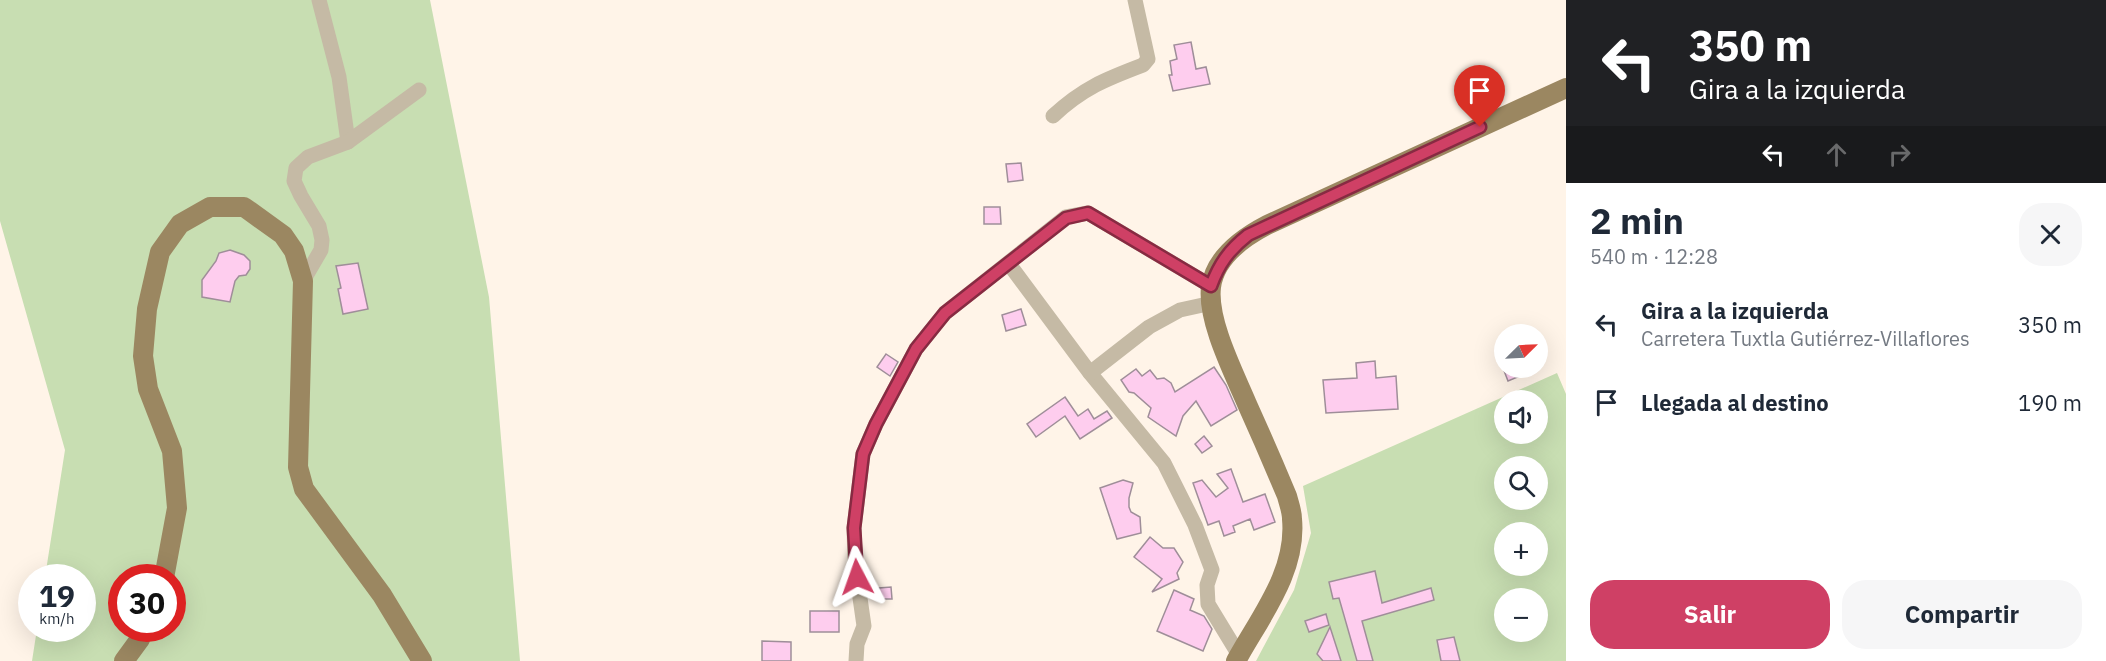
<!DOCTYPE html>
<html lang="es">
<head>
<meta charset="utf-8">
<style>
  :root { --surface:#fff; --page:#f6f6f7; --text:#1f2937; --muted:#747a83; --accent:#cf4065 }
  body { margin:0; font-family:"IBM Plex Sans",sans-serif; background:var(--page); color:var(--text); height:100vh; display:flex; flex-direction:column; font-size:22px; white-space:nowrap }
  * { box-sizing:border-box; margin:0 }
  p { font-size:20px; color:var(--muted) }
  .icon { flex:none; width:33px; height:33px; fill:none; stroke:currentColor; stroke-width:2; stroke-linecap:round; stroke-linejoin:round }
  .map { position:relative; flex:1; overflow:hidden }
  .drawer { display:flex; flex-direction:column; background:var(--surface); width:540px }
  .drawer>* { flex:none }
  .guide { background:#202124; color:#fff; overflow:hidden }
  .needle { width:39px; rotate:66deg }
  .fabs { position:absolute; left:1494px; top:324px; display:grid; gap:12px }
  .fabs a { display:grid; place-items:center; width:54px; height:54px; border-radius:50%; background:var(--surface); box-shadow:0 6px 24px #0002; font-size:30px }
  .speed { position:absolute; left:18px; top:564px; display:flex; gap:12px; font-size:30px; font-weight:700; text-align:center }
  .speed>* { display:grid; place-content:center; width:78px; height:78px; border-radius:50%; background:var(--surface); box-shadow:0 6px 24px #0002; line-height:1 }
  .speed small { font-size:15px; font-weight:400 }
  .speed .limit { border:9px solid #d22; background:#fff; color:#111 }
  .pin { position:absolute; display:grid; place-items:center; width:51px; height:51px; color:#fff; margin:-62px -26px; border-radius:50% 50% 50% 0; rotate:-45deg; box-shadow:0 0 6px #0007 }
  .pin .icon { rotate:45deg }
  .me { position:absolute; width:66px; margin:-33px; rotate:356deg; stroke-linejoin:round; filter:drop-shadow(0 0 4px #0008) }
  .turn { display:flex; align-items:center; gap:21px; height:126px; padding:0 24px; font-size:27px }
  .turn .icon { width:78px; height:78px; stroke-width:2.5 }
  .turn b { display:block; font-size:42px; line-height:51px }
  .lanes { display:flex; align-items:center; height:57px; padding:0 24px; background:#0003; justify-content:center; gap:30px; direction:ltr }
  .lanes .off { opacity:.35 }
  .round { display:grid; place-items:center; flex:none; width:63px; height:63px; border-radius:24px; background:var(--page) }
  .summary { display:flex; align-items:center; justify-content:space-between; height:102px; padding:0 24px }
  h1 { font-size:36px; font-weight:700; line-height:45px }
  .primary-button { display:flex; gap:12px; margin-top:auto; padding:12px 24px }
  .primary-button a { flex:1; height:69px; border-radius:24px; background:var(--accent); color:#fff; font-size:24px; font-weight:700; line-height:69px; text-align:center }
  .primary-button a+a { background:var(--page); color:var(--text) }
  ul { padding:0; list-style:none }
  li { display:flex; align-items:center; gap:18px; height:78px; padding:0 24px }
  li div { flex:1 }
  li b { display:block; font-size:22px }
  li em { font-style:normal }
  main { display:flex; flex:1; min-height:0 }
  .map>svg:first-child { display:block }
  .green { fill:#c8deb2; fill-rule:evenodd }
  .building { fill:#fecdee; stroke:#9f8e99; stroke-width:1.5 }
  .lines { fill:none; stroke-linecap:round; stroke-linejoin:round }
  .minor { stroke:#c5baa5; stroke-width:15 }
  .major { stroke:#9b8761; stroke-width:20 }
  .route-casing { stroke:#872a42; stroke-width:15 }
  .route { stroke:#cf4065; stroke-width:10 }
</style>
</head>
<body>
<main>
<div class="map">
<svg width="1566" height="661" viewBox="0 0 1566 661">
  <rect width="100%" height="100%" fill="#fff4e8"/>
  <!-- green -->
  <g class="green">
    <path d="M0,0H430L489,297L520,661H32L37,629L82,628V578L45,577L65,450L0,221ZM122,578H172V628H122Z"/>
    <path d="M1557,373L1566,394V661H1256L1294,590L1311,533L1303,486ZM1504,400H1538V434H1504ZM1504,466H1538V500H1504ZM1504,532H1538V566H1504ZM1504,598H1538V632H1504Z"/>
  </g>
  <!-- building -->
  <g class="building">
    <path d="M1191,42L1196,69L1206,67L1210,84L1173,91L1169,75H1172L1170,61L1177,59L1174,45Z"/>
    <path d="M1021,163L1023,180L1008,182L1006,164Z"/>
    <path d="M984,207H1000L1001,224H984Z"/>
    <path d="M230,250L244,255L250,261V269L246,275L239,276L235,281L230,302L202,297V280L216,261L219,253Z"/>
    <path d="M358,263L368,309L343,314L338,289L341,288L336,266Z"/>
    <path d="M1021,309L1026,325L1006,331L1002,315Z"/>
    <path d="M886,354L898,362L890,376L877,367Z"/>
    <path d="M1375,361L1376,378L1396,376L1398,409L1326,413L1323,380L1357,378L1356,363Z"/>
    <path d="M1214,367L1226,385L1237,410L1211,426L1196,401L1183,416L1176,436L1148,417L1151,408L1134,393L1129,392L1121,380L1136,369L1142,376L1150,370L1157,379L1164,378L1171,383L1175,392Z"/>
    <path d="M1503,368H1539L1508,381Z"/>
    <path d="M1065,397L1078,416L1088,409L1094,419L1107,411L1112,418L1080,439L1065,416L1036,437L1027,424Z"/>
    <path d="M1204,436L1212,446L1202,453L1195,444Z"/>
    <path d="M1231,469L1243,502L1265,494L1275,522L1254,530L1250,519L1233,526L1235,532L1224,536L1219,521L1208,525L1193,483L1202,480L1216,497L1228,488L1217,474Z"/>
    <path d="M1123,480L1133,483L1129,498V507L1131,512L1140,517L1141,533L1117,539L1100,488Z"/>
    <path d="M1150,537L1163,548H1174L1183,562L1177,573L1179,579L1152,592L1162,579L1134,557Z"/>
    <path d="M1375,571L1382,603L1431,588L1434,600L1362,621L1373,661H1357L1339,598L1333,599L1329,582Z"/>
    <path d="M891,587L892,599H879V588Z"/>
    <path d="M1174,590L1194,599L1190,610L1204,616L1212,629L1203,651L1157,631Z"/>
    <rect x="810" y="611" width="29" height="21"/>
    <path d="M1326,614L1329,625L1309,632L1305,621Z"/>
    <path d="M1330,627L1341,661H1323L1317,654Z"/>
    <path d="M1454,637L1460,661H1441L1437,640Z"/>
    <path d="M762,641L791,642V661H762Z"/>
  </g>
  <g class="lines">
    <!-- minor -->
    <g class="minor">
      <path d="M319,0L339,77L348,142"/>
      <path d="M1053,116C1083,88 1106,79 1143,65L1148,59L1135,0"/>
      <path d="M1009,264L1090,373L1164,463L1195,525L1212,570L1207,585L1208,604L1239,655"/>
      <path d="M303,281L321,250L322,240L319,226L301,196L294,181L296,168L308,157L348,142L419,90"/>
      <path d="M1090,373L1149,327L1180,310L1212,303"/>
      <path d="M856,661L857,644L864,626L855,563L854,528L863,454L876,424L916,349L945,313L1066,217L1088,213L1211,286"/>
    </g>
    <!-- major -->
    <g class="major">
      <path d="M164,578L177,508L172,451L148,389L143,356L147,309L160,252L180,224L210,207H244L283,235L294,251L303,281L298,467L304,489L382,595L422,661"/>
      <path d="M124,661L140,639L144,628"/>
      <path d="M1236,661C1260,617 1297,572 1292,519C1292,511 1289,504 1287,496C1274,465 1261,435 1247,404C1234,373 1207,321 1211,287C1215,257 1242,238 1267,225L1566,88"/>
    </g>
  </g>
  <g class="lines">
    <defs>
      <path id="route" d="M857,577L854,528L863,454L876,424L916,349L945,313L1066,218L1088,213L1211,286C1219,264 1229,250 1248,235L1480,127"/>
    </defs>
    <!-- route casing -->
    <use href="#route" class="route-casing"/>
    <!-- route -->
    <use href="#route" class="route"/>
  </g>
</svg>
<div class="fabs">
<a><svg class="needle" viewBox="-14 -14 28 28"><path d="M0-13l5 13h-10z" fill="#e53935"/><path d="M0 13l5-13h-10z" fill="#747a83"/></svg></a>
<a><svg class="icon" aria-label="sound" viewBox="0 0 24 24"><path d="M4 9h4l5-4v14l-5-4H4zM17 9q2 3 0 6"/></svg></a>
<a><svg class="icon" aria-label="search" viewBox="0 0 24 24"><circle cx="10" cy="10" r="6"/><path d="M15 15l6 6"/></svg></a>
<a>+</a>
<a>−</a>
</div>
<div class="speed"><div>19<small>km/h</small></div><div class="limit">30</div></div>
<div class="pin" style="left:1480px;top:127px;background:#d93025"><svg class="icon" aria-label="arrive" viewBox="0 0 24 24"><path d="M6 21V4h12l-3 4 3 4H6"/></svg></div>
<svg class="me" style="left:857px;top:577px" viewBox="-20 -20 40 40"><path d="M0-17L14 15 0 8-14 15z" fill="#cf4065" stroke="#fff" stroke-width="4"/></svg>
</div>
<section class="drawer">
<div class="guide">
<div class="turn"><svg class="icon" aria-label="left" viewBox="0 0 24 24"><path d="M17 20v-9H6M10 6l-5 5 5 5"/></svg><div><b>350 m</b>Gira a la izquierda</div></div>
<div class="lanes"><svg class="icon" aria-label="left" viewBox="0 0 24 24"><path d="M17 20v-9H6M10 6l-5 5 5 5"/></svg><svg class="icon off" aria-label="ahead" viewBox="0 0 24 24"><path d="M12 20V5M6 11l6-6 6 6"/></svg><svg class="icon off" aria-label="right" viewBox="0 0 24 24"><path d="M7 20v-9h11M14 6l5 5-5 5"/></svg></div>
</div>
<div class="summary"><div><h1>2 min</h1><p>540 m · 12:28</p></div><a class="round"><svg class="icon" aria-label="close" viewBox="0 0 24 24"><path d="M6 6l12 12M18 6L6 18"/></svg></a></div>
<ul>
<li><svg class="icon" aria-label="left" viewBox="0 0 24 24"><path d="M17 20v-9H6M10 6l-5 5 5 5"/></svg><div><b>Gira a la izquierda</b><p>Carretera Tuxtla Gutiérrez-Villaflores</p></div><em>350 m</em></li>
<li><svg class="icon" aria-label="arrive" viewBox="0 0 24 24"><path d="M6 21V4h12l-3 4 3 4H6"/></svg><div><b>Llegada al destino</b></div><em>190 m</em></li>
</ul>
<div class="primary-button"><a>Salir</a><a>Compartir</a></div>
</section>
</main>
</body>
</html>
